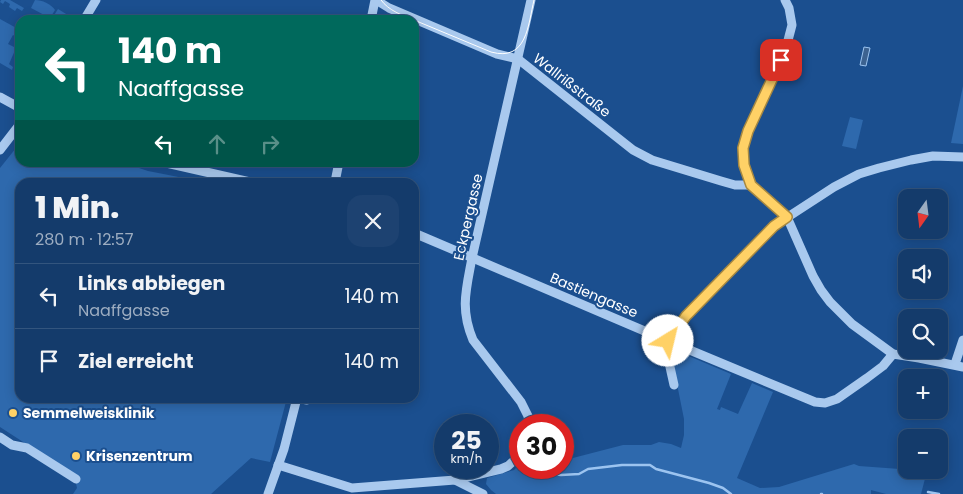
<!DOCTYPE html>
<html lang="de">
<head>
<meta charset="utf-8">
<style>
  :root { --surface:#143b6b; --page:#1d4271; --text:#f1f3f6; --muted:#9dadc1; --line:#33557e }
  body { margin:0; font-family:Poppins,sans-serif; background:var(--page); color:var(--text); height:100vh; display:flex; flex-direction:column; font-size:19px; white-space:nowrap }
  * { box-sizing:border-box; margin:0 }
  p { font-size:16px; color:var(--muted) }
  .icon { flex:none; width:28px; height:28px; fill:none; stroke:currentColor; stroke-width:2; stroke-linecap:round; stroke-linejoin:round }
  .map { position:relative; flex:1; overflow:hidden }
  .drawer { position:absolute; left:15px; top:178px; width:404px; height:225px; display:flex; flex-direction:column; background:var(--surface); border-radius:15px; box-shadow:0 2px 12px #0003,0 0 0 1px var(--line) }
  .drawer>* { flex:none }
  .banner { position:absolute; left:15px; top:15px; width:404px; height:152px; border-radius:15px; box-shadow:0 2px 12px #0003,0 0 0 1px var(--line); background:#00695c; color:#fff; overflow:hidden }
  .needle { width:32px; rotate:194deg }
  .buttons { position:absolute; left:898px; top:189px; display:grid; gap:10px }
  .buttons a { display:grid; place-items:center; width:50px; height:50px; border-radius:10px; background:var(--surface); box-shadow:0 2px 12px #0003,0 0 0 1px var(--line); font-size:25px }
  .speed { position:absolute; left:434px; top:414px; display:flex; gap:10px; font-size:25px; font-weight:700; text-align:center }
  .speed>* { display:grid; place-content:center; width:65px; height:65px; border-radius:50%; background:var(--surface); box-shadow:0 2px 12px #0003,0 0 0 1px var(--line); line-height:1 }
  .speed small { font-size:12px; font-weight:400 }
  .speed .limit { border:8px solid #d22; background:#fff; color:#111 }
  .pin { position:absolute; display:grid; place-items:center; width:42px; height:42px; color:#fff; margin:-21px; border-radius:10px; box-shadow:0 2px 8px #0006 }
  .me { position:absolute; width:55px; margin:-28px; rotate:36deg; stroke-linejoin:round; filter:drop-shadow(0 0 4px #0008) }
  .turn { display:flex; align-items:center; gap:18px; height:105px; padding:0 20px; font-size:22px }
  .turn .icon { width:65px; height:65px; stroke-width:2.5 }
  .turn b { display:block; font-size:35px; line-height:42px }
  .lanes { display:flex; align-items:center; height:48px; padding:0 20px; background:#0003; justify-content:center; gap:25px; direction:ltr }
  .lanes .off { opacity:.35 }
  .round { display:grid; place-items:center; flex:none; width:52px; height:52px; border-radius:15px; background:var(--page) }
  .headline { display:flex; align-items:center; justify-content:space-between; height:85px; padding:0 20px }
  h1 { font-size:30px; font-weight:800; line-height:38px }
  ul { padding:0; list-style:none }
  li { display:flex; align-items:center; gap:15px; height:65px; padding:0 20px; border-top:1px solid var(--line) }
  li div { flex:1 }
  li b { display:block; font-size:19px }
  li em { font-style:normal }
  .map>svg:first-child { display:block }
  .green { fill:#2e69ad }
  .water { fill:#3c6290; stroke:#9cc4f0 }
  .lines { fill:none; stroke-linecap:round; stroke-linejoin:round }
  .stream { stroke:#9cc4f0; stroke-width:2.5 }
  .minor { stroke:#a9c9ee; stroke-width:9 }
  .tram { stroke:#fff; stroke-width:1 }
  .route-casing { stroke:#a68842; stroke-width:12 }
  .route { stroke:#ffd166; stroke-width:9 }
  .poi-dot { fill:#ffd166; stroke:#1b4f8f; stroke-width:2 }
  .labels { text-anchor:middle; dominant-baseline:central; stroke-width:4; stroke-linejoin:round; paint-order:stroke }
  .street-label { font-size:14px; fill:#fff; stroke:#1b4f8f }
  .poi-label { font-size:14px; font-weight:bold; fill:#fff; stroke:#1b4f8f; text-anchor:start }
</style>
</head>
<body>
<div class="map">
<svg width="963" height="494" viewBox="0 0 963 494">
  <rect width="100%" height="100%" fill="#1b4f8f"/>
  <!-- green -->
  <g class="green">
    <path d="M1,0H10L24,8L22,11L17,8L15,11L9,7L10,4L5,1L3,4L0,2Z"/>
    <path d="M35,0C42,0 51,4 55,10L50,18L31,8Z"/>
    <path d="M58,9L71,17L69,20H54L53,17Z"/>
    <path d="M0,19L20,30V39L13,35L8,44L16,48L9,64L13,67L12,70L0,63Z"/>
    <path d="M963,86V144L951,143Z"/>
    <path d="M850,117L863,120L856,149L842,146Z"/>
    <path d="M20,143V162L124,163L148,171L204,182H20V398H287L270,462L251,458L211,494H73L77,488L74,475L0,427V168Z"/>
    <path d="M672,349L731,374L717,409L720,410L721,407L738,414L752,383L773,392L737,478L760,488L779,487L854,464L859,466L927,471L921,494H886L871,490V494H496L491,490L486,484L487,478L514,470L520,464V468H562L563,461L569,459L623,445H651L659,442L671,444L681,448L684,435V419L673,364Z"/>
  </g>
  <!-- water -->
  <path class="water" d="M864,47L870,48L866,66L860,65Z"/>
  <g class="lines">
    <!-- stream -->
    <g class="stream">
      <path d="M534,472L561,475L579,474L588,469L622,465H650L656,469L709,483L723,488L731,494"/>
      <path d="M928,492L939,494"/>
      <path d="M821,494H822"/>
    </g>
    <!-- minor -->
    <g class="minor">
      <path d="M376,0L389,8L497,54L518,59L633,150L652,160L721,181L735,185H751"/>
      <path d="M785,0L789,8L792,25L786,48L748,131L743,148L744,165L751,185L787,217L813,276L821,290L830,302L852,324L893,354L919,358L963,367"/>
      <path d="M84,20L96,0"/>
      <path d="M371,20L375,0"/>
      <path d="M0,97L20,108"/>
      <path d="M0,150L20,124"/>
      <path d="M162,162L250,182"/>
      <path d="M335,182L339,162"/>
      <path d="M414,233L668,341L815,402L825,403L837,399L867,378L883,366L893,354"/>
      <path d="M955,364L963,340"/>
      <path d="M674,385L668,358V341L686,316L774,226L834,187L859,174L879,168L911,160L933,156L963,157"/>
      <path d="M297,398L307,400V398"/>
      <path d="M529,425L528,416L521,402L473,340C460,309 466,290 472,258L531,0"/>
      <path d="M0,437L12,445L27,448L76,479"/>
      <path d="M278,465L352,488L455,480L501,469L508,466L520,455"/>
      <path d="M455,480L483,494"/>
      <path d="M268,494L284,449L297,398"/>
    </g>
    <!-- tram -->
    <g class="tram">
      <path d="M381,0C389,11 402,15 414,20"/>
      <path d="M414,20L491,52C527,62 528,25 534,0"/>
    </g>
  </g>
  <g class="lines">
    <defs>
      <path id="route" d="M668,341L686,316L774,226L787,217L751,185L744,165L743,148L748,131L781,60"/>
    </defs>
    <!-- route casing -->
    <use href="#route" class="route-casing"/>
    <!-- route -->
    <use href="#route" class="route"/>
  </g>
  <!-- markers -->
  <g class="poi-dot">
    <circle cx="13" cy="413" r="5"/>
    <circle cx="76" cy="456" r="5"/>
  </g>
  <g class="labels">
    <!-- street labels -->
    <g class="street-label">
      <text transform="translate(572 85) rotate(38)">Wallrißstraße</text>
      <text transform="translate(468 217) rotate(-77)">Eckpergasse</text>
      <text transform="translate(594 295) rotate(23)">Bastiengasse</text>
    </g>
    <!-- poi labels -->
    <g class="poi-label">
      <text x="23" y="413">Semmelweisklinik</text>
      <text x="86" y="456">Krisenzentrum</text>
    </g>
  </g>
</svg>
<div class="buttons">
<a><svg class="needle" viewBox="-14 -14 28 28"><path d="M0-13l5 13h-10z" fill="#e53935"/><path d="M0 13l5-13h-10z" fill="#9dadc1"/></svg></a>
<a><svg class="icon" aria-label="sound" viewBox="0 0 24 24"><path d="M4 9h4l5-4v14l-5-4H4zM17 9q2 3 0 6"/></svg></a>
<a><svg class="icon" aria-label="search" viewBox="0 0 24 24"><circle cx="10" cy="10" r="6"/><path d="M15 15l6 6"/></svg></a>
<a>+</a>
<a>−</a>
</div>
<div class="speed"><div>25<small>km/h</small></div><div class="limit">30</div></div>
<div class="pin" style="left:781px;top:60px;background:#d93025"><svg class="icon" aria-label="arrive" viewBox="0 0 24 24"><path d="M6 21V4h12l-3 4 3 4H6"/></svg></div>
<svg class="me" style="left:668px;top:341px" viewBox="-20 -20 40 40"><circle r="19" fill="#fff"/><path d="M0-13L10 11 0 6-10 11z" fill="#ffd166"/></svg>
<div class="banner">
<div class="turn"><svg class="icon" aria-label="left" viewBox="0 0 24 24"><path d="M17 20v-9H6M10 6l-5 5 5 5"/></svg><div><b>140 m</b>Naaffgasse</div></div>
<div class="lanes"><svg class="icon" aria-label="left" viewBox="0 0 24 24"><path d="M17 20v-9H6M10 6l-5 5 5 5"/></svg><svg class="icon off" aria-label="ahead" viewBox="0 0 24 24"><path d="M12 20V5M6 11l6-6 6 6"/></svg><svg class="icon off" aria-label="right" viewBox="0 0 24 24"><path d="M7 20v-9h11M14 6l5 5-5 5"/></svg></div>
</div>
<section class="drawer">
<div class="headline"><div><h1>1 Min.</h1><p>280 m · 12:57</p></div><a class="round"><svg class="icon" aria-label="close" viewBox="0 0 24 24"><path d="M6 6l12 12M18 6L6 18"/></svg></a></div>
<ul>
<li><svg class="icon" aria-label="left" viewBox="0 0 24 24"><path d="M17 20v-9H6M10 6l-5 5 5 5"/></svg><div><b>Links abbiegen</b><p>Naaffgasse</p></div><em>140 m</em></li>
<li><svg class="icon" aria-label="arrive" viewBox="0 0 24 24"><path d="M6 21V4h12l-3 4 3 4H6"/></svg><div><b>Ziel erreicht</b></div><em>140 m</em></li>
</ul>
</section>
</div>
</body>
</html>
